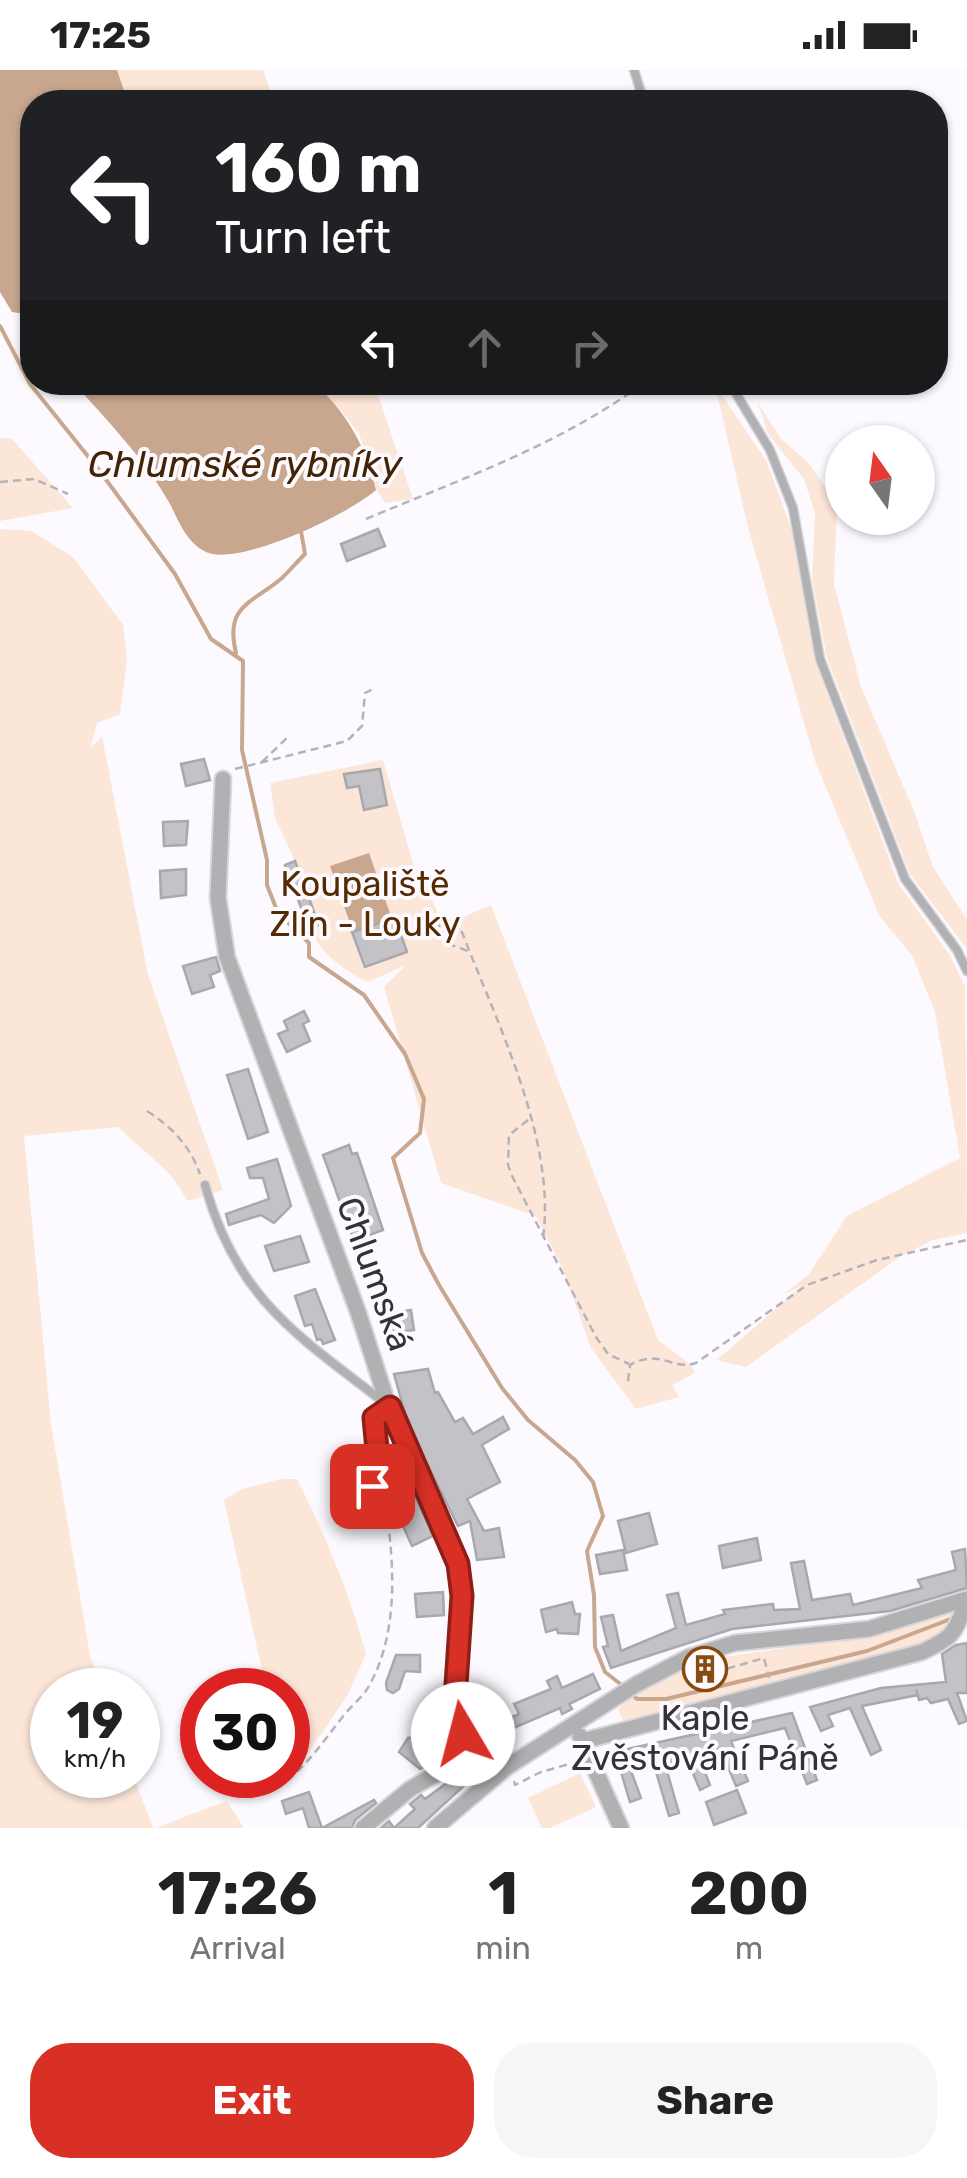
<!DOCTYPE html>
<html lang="en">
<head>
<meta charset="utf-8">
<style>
  :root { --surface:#fff; --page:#f6f6f6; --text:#222; --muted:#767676; --accent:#d93025 }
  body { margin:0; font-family:Rubik,sans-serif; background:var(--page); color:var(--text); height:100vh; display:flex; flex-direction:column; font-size:38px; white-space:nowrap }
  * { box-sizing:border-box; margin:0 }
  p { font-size:32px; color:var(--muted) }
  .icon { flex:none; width:55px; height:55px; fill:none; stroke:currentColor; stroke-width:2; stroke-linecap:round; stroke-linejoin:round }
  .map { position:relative; height:1758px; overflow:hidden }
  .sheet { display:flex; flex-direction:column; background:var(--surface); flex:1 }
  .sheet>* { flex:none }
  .top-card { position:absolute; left:20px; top:20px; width:928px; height:305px; border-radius:40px; box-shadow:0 2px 8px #0004; background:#202124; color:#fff; overflow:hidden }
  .needle { width:65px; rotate:346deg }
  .controls { position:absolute; left:825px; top:355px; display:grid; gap:20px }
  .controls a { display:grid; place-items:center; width:110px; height:110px; border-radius:50%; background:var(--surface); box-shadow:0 2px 8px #0004; font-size:50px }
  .speed { position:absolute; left:30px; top:1598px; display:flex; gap:20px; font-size:50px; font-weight:700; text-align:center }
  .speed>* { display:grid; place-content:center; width:130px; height:130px; border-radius:50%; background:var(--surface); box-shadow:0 2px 8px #0004; line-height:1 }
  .speed small { font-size:25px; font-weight:400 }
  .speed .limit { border:15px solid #d22; background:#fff; color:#111 }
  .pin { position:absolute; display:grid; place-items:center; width:85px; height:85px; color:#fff; margin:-42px; border-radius:20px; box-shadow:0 5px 15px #0006 }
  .me { position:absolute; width:110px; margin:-55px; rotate:352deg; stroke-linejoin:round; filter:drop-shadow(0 0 8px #0008) }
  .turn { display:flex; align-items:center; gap:35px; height:210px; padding:0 30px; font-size:45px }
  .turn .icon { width:130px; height:130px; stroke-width:2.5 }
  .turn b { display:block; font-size:70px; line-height:85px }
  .lanes { display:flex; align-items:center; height:95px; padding:0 30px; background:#0003; justify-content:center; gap:50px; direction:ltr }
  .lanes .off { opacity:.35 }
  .eta { display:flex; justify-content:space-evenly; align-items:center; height:170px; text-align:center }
  .eta b { font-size:60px; font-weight:700; line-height:70px }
  .primary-button { display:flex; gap:20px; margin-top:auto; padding:20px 30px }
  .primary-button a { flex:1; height:115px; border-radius:40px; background:var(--accent); color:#fff; font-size:40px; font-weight:700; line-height:115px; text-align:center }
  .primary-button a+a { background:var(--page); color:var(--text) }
  .status { display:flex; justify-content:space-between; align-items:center; height:70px; padding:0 50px; background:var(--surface); direction:ltr }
  .status svg { height:28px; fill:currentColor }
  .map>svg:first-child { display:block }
  .green { fill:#fbe6d8 }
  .water { fill:#c8a78e }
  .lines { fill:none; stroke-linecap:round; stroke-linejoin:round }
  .stream { stroke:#c8a78e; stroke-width:4 }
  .building { fill:#c3c2c7; stroke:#a9a8ad; stroke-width:2.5 }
  .service-casing { stroke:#d8d6da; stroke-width:11 }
  .minor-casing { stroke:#d8d6da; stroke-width:19 }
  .path { stroke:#b5b3b7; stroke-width:2.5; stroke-dasharray:8 5; stroke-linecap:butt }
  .service { stroke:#b1b1b3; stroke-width:8 }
  .minor { stroke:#b1b1b3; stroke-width:15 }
  .route-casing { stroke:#8d1f18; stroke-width:25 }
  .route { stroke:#d93025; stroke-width:18 }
  .labels { text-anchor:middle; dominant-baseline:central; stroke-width:8; stroke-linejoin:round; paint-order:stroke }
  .park-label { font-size:35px; fill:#552a00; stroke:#fcfaff }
  .street-label { font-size:35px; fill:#333234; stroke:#fcfaff }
  .poi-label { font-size:35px; fill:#333234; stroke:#fcfaff }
  .water-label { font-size:38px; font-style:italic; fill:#442304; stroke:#fcfaff }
</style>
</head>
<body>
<div class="status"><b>17:25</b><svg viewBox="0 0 49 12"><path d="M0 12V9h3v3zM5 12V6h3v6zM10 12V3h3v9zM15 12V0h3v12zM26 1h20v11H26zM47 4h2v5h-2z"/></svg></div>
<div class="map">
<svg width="967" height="1758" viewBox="0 0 967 1758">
  <rect width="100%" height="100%" fill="#fcfaff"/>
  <!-- green -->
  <g class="green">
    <path d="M117,0H263L274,32H128Z"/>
    <path d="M318,313H374L413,429L385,433L377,421L359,363Z"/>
    <path d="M715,315L767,392L791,458L815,591L899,815L950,885L965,917L967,1163L933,1170L901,1186L746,1297L717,1290L802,1216L784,1224L809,1204L847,1146L960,1088L935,942L912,885L880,847L815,691L748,457Z"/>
    <path d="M758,333L782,370L807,391L837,434L834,514L861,617L914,741L933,797L967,850V879L910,804L827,588L812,509L815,443L804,409L768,364Z"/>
    <path d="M0,368L12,369L73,438L0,451Z"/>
    <path d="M0,459L31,461L73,487L123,555L127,589L120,644L97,653L90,679L102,666L148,905L223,1120L188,1131L171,1105L118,1057L24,1066L51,1355L90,1586L102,1620H52V1705H133L153,1758H0Z"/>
    <path d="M383,690L412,790L444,855L432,870L468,845L491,835L658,1270L690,1294L695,1303L672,1315L679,1327L636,1339L591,1278L562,1197L536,1146L441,1113L384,917L406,895L368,912C309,883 306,852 285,794L295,791L275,748L270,713Z"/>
    <path d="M281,1409H297C326,1467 349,1522 366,1584L347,1626L303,1690L288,1678V1620H267L265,1613L224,1430L242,1419Z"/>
    <path d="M953,1544L955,1554L915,1579L654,1647L624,1652L618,1639L642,1619L702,1590L847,1569Z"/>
    <path d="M580,1703L596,1737L550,1758H542L528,1728Z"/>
    <path d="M226,1730L244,1758H156L226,1731Z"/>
  </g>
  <!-- water -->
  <g class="water">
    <path d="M0,0H117L128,32H32V245L12,242L0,222Z"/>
    <path d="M74,313H315C347,344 366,376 376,420C349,444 239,497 206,482C187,473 179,452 170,434C145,389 107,351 74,313Z"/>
    <path d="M369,783L392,849L353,862L330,796Z"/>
  </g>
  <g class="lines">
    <!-- stream -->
    <g class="stream">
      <path d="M0,256L30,314L99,400L175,504L211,569L243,591L242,680L267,790V815L278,843L309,873V887L364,925L405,984L424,1029L420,1063L393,1088L422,1183L439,1215L502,1318L528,1350L575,1390L593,1412L603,1446L587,1481L594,1525L595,1577L605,1602L623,1616"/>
      <path d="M236,583C224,535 253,533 282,508C290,500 297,492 305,484L301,461"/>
      <path d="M630,1623L637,1629H666L867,1581L956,1547"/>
    </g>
  </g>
  <!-- building -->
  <g class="building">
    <path d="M378,459L385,476L347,491L341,474Z"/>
    <path d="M204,689L210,710L186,716L181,694Z"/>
    <path d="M380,699L387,735L364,740L359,716L347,718L344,704Z"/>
    <path d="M188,751L186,775L164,776L163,752Z"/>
    <path d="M295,791L319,855L309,859L285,795Z"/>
    <path d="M186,799V825L161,828L160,801Z"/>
    <path d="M395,848L407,882L365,897L352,862Z"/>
    <path d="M216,887L220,901L210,905L214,917L192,924L183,896Z"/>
    <path d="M304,941L309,951L303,954L310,971L287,982L278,964L288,960L284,951Z"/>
    <path d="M248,999L268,1062L248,1069L227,1005Z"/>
    <path d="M349,1075L352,1084L357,1083L383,1160L354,1171L323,1085Z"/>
    <path d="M277,1089L291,1136L274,1153L261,1145L229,1155L226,1144L269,1129L263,1108H250L247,1098Z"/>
    <path d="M300,1166L309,1192L274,1201L265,1176Z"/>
    <path d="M315,1219L335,1270L323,1274L321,1269L317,1270L312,1254L305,1256L295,1226Z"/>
    <path d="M411,1240L414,1260L402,1262L404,1270L389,1272L384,1244Z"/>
    <path d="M428,1299L435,1323L438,1322L455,1352L463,1348L473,1364L503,1347L509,1359L482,1375L500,1412L467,1429L484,1461L499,1458L504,1487L477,1490L470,1451L458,1456L409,1357L394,1304Z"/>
    <path d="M407,1408L433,1466L412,1476L403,1456L406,1455L402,1447L408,1444L397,1412Z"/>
    <path d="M649,1443L657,1474L626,1483L618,1451Z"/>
    <path d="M757,1468L761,1490L723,1498L719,1476Z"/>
    <path d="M965,1479L967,1518L890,1541L732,1559L611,1598L603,1577L608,1576L601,1547L613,1545L621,1581L676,1558L667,1525L678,1523L686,1555L725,1544L723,1540L773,1534L774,1540L800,1539L791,1493L804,1491L812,1530L850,1524L853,1535L922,1518L918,1510L956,1500L952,1482Z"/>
    <path d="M623,1480L627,1500L600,1504L596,1485Z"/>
    <path d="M443,1522L444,1545L417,1547L415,1524Z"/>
    <path d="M572,1532L575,1544H580L578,1564L558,1563L557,1559L546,1562L541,1540Z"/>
    <path d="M967,1573V1623H957L967,1651L959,1654L948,1629L931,1633L927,1628L919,1630L916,1620L918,1625L862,1636L881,1680L871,1685L850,1638L828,1645L833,1656L821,1661L810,1637L881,1618L946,1612L942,1584L956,1575Z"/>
    <path d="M396,1585H420V1602L405,1601L399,1619L393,1623L387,1620L386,1613Z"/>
    <path d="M593,1604L600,1619L569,1634L572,1639L562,1644L560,1638L481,1672L472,1654L468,1634L474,1633L478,1651L473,1653L485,1650L488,1658L519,1644L514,1634L551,1619L547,1611L557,1606L562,1618Z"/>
    <path d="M441,1635L452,1664L427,1674L443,1687L420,1699L399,1682L408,1668L429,1666L423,1651L429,1649L426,1641Z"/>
    <path d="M792,1643L817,1710L807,1714L785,1658L731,1671L748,1711L736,1716L720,1678L698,1684L710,1715L700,1720L687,1689L665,1694L679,1743L669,1746L652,1688L628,1693L641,1728L630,1732L613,1675L621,1673L623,1680Z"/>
    <path d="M459,1704L467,1713L418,1758H381L389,1751L394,1758L415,1739L410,1734L421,1725L425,1729Z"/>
    <path d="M737,1720L746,1743L714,1755L706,1732Z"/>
    <path d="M309,1722L322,1758L374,1730L376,1733L355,1750L352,1758H309L303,1738L286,1744L282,1731Z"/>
  </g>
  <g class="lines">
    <defs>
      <g id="service">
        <path d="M634,0L644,32"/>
        <path d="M729,312L770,380L793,438L820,589L905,809L957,880L967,901"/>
        <path d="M205,1115C237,1231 300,1267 390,1337L374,1348L378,1390L367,1441"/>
      </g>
      <g id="minor">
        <path d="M223,709L218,828L227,887L358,1242L392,1347L458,1494L462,1526L456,1593L457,1637L463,1664L473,1683L498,1703"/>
        <path d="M580,1666L621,1758"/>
        <path d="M583,1671L922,1582C955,1566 953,1565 967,1532"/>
        <path d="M363,1758L410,1719L473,1683"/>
        <path d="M435,1758L507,1697L637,1614L689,1587L735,1573L869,1559L967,1529"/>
      </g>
    </defs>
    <!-- service casing -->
    <use href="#service" class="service-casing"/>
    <!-- minor casing -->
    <use href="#minor" class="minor-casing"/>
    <!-- path -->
    <g class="path">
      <path d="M0,412L34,409L68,424"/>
      <path d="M366,449C461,409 562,374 645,312"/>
      <path d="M262,692L290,665"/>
      <path d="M235,699L347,671L362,656L365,623L375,618"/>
      <path d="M457,849C492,944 557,1066 543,1168"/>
      <path d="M436,850L449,874L468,881"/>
      <path d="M446,863L460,858"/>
      <path d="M147,1041C172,1057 190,1076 200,1104"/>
      <path d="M528,1050L509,1065L508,1095L512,1106L596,1267L608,1284L629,1294"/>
      <path d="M628,1311L630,1295C660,1278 673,1301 696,1293L807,1215L877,1190L967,1170"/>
      <path d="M694,1603L695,1608L764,1588L769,1608"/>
      <path d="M514,1711L515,1715L541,1702L573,1693"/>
      <path d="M277,1718C306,1698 322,1673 344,1645C352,1635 363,1627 369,1616C401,1559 394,1483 383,1421"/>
    </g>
    <!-- service -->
    <use href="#service" class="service"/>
    <!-- minor -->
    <use href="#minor" class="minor"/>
  </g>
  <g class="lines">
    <defs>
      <path id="route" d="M372,1416L378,1390L374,1348L390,1337L458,1494L462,1526L456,1615L463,1664"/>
    </defs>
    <!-- route casing -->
    <use href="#route" class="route-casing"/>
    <!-- route -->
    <use href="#route" class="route"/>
  </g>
  <!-- icons -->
  <defs>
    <symbol id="building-ring" viewBox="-11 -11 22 22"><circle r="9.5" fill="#fcfaff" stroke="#884a0d" stroke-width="1.5"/><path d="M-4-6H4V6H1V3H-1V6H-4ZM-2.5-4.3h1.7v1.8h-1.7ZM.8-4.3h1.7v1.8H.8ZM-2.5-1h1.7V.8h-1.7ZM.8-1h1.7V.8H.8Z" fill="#884a0d"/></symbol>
  </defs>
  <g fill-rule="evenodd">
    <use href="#building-ring" x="680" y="1574" width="50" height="50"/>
  </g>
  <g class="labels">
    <!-- park labels -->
    <g class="park-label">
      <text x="365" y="814">Koupaliště<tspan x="365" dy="40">Zlín - Louky</tspan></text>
    </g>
    <!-- street labels -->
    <g class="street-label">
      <text transform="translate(375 1204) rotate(70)">Chlumská</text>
    </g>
    <!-- poi labels -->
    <g class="poi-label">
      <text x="705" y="1648">Kaple<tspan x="705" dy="40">Zvěstování Páně</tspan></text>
    </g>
    <!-- water labels -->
    <g class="water-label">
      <text x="245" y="394">Chlumské rybníky</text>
    </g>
  </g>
</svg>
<div class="controls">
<a><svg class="needle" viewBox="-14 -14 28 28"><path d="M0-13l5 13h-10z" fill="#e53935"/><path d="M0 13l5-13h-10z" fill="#767676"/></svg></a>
</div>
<div class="speed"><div>19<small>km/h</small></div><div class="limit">30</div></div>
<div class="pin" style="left:372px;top:1416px;background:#d93025"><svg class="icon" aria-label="arrive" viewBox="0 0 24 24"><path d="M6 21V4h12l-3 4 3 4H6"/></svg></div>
<svg class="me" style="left:463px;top:1664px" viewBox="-20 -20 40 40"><circle r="19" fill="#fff"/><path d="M0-13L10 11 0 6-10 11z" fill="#d93025"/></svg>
<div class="top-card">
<div class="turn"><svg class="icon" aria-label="left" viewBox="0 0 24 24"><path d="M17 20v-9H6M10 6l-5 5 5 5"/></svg><div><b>160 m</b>Turn left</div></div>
<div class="lanes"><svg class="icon" aria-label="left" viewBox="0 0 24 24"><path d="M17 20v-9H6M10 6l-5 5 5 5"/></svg><svg class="icon off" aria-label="ahead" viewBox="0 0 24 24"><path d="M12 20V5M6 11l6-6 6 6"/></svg><svg class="icon off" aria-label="right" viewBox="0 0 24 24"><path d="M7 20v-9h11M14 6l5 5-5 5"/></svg></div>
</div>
</div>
<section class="sheet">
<div class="eta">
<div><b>17:26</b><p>Arrival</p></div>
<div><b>1</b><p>min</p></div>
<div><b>200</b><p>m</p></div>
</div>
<div class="primary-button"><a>Exit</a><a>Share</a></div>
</section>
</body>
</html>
